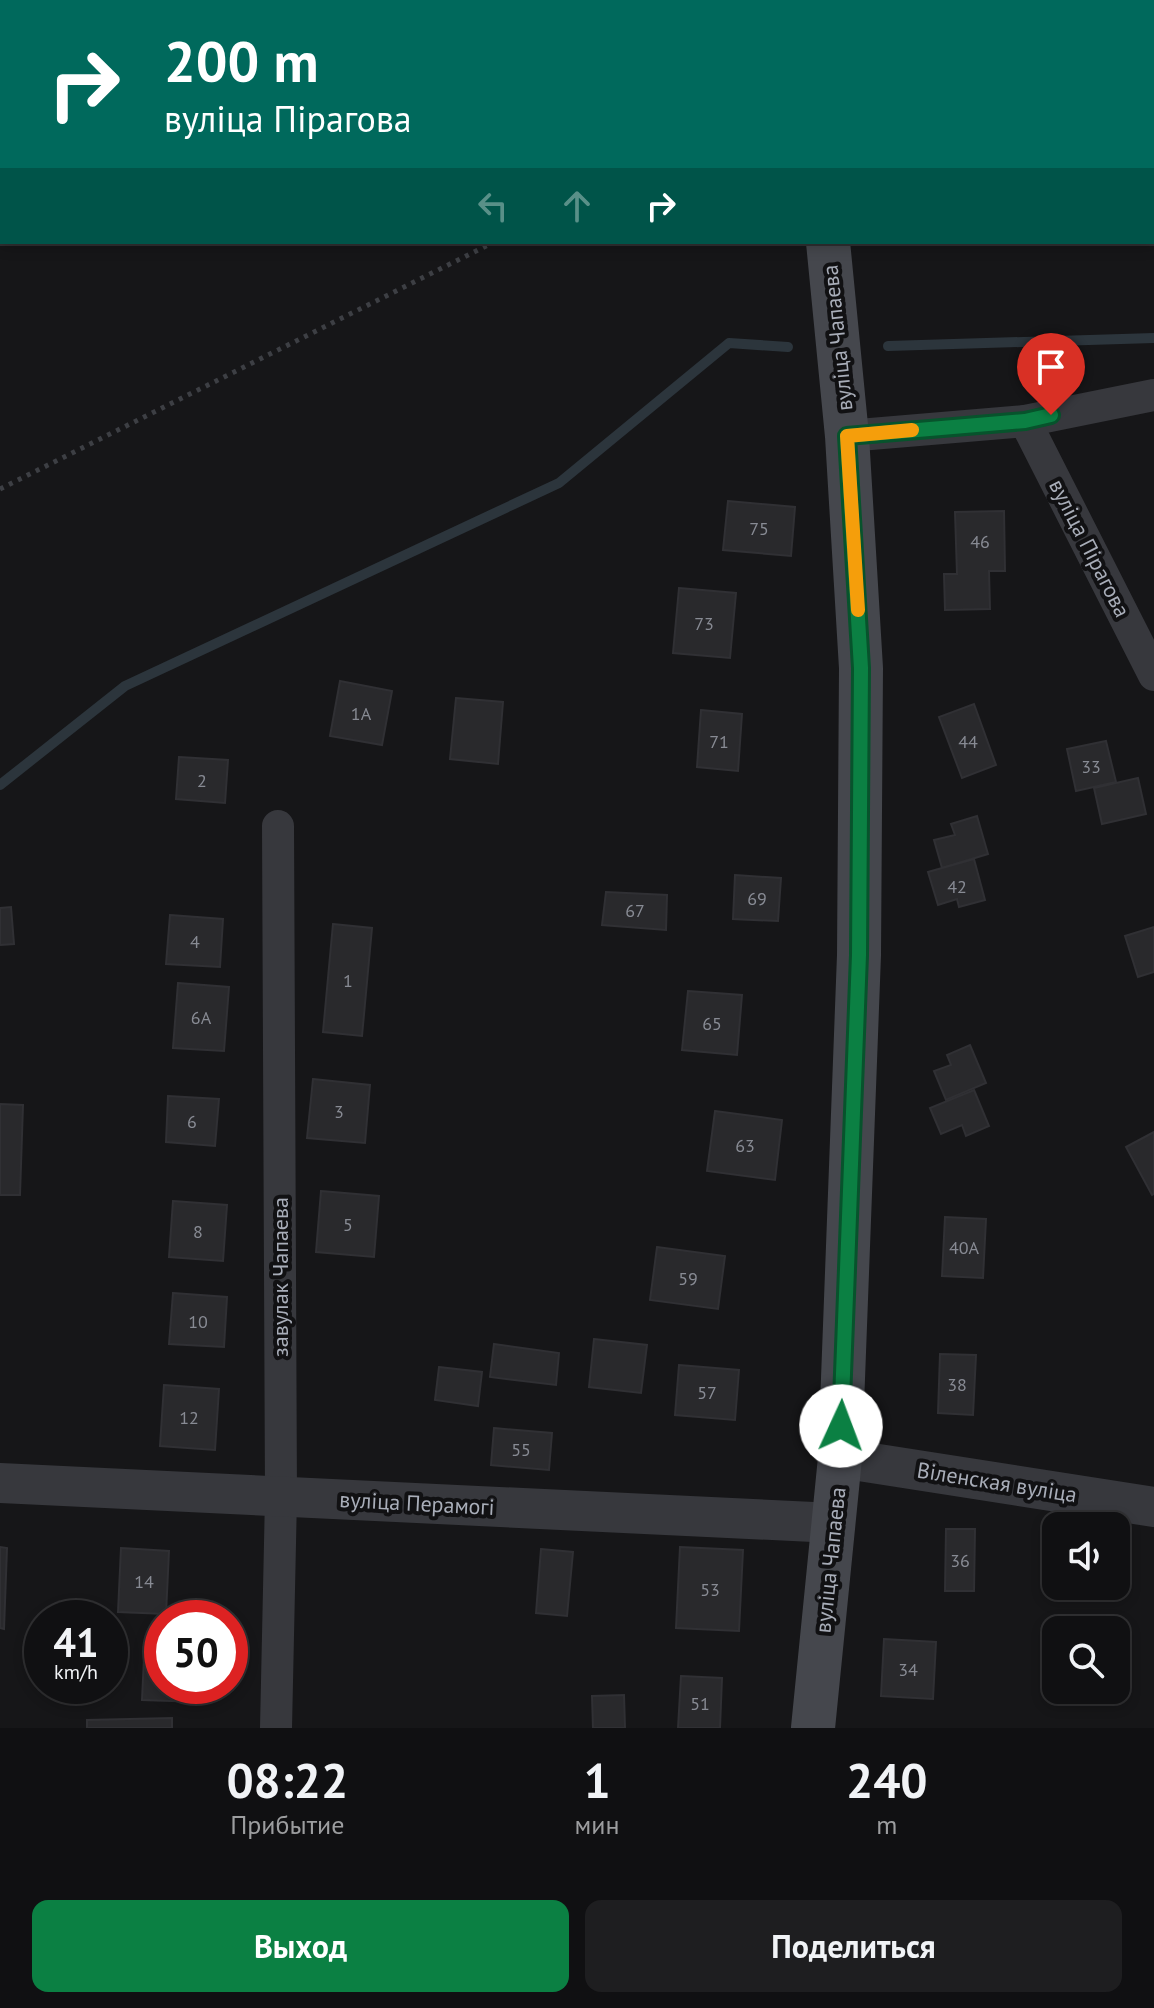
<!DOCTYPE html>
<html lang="ru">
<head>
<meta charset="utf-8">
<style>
  :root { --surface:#101012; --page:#1e1e20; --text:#f1f3f6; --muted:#9c9d9f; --line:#303032; --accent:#0b8043 }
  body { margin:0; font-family:"PT Sans",sans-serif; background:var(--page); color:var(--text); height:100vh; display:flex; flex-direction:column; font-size:30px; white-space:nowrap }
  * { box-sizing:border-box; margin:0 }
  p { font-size:26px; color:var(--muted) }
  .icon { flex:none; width:44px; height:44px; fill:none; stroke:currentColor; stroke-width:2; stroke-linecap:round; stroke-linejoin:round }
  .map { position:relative; height:1728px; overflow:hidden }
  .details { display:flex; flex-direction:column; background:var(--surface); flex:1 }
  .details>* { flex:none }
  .top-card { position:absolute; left:0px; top:0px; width:1154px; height:244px; box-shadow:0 4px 12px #0003,0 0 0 2px var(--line); background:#00695c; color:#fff; overflow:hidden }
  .tools { position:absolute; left:1042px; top:1512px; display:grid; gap:16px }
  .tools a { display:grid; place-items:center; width:88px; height:88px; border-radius:16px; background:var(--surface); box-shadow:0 4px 12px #0003,0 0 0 2px var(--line); font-size:40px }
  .speed { position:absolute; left:24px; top:1600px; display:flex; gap:16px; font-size:40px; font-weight:700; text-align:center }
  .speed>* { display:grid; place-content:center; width:104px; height:104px; border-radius:50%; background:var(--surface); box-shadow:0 4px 12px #0003,0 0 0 2px var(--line); line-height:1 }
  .speed small { font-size:20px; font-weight:400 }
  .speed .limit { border:12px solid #d22; background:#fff; color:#111 }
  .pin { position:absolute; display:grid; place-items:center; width:68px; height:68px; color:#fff; margin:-82px -34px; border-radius:50% 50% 50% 0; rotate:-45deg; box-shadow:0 0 8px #0007 }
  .pin .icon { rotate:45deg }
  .me { position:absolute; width:88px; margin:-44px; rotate:2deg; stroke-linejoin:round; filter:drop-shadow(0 0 6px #0008) }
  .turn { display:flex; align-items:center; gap:28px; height:168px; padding:0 32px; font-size:36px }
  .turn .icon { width:104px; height:104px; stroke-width:2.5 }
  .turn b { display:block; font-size:56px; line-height:68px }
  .lanes { display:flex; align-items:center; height:76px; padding:0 32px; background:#0003; justify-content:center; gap:40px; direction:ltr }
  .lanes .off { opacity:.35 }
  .eta { display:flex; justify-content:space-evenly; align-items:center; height:136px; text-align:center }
  .eta b { font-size:48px; font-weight:700; line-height:56px }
  .action { display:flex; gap:16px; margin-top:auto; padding:16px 32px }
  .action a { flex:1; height:92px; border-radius:16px; background:var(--accent); color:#fff; font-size:32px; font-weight:700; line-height:92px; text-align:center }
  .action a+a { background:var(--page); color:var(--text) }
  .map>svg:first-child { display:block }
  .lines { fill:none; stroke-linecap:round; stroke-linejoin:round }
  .stream { stroke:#2c353c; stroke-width:10 }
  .building { fill:#29292c; stroke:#303034; stroke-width:2 }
  .path { stroke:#3d3f44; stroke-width:5; stroke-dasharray:4 6; stroke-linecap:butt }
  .minor { stroke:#37383d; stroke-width:32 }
  .tertiary { stroke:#37383d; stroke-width:40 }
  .secondary { stroke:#45474d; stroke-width:44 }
  .route-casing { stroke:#07532c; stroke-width:20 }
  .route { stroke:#0b8043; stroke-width:14 }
  .slow { stroke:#f59e0b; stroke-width:14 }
  .labels { text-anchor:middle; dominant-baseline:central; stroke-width:8; stroke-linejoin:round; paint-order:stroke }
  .number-label { font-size:18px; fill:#888b94 }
  .street-label { font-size:22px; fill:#a8adb8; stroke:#111113 }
</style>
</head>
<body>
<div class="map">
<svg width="1154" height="1728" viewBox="0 0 1154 1728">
  <rect width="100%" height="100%" fill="#161618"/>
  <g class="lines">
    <!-- stream -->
    <g class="stream">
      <path d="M888,346L1154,338"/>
      <path d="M0,785L125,686L559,483L729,343L788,347"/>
    </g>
  </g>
  <!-- building -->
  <g class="building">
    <path d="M728,501L795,507L791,556L723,550Z"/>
    <path d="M1004,511L1005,571H989L990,609L945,610L944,574H957L955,512Z"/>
    <path d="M679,588L736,593L730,658L673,653Z"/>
    <path d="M340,681L392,691L382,745L330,736Z"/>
    <path d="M456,698L503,702L498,764L450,759Z"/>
    <path d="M974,704L996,765L962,778L939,717Z"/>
    <path d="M701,710L742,714L738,771L697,767Z"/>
    <path d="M1106,741L1116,782L1076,791L1067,749Z"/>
    <path d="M179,757L228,760L225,803L176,799Z"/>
    <path d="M1138,778L1146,814L1102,824L1094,788Z"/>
    <path d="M977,816L988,854L942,868L934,840L955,835L951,824Z"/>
    <path d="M974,859L985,900L959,907L957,899L938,905L928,872Z"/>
    <path d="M735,875L781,878L778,921L733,919Z"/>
    <path d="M606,892L667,895L666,930L602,925Z"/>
    <path d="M11,907L14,944L0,945V908Z"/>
    <path d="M170,915L223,919L220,967L166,964Z"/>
    <path d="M333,924L372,928L362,1036L323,1032Z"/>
    <path d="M1154,927V972L1138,977L1125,936Z"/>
    <path d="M178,983L229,987L224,1051L173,1048Z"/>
    <path d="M688,991L742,995L737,1055L682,1050Z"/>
    <path d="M970,1045L986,1083L946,1100L934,1071L951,1065L947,1055Z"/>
    <path d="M313,1079L370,1085L365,1143L307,1138Z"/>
    <path d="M974,1090L989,1126L966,1136L962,1125L941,1134L930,1108Z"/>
    <path d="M168,1096L219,1099L215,1146L166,1142Z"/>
    <path d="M0,1104L23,1105L20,1195H0Z"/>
    <path d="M715,1111L782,1120L775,1180L707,1171Z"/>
    <path d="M1154,1132V1194L1152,1195L1126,1147Z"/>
    <path d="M321,1191L379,1196L374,1257L316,1252Z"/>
    <path d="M173,1201L227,1205L223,1261L169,1257Z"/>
    <path d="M945,1217L986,1219L983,1278L942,1276Z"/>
    <path d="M657,1247L725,1256L718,1309L650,1300Z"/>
    <path d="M173,1293L227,1297L224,1347L169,1344Z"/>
    <path d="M594,1339L647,1345L641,1393L589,1387Z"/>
    <path d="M494,1344L559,1353L556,1385L490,1377Z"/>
    <path d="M940,1354L976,1355L973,1415L938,1413Z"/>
    <path d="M679,1365L739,1370L735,1420L675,1415Z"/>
    <path d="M439,1367L482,1372L478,1406L435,1400Z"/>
    <path d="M164,1385L219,1389L215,1450L160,1446Z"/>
    <path d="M494,1428L552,1433L549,1470L491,1465Z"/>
    <path d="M946,1529H975L974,1591H945Z"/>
    <path d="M0,1547L7,1548L4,1629L0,1628Z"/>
    <path d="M680,1547L743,1550L739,1631L676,1628Z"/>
    <path d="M121,1548L169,1551L166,1614L118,1612Z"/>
    <path d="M541,1549L573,1552L567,1616L536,1613Z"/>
    <path d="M884,1639L936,1642L933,1699L881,1696Z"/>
    <path d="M144,1658L162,1659V1686H201V1702L142,1700Z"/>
    <path d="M681,1676L722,1678L720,1728H678Z"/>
    <path d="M624,1695L625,1728H593L592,1696Z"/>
    <path d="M172,1718V1728H87V1720Z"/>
  </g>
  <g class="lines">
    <!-- path -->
    <path class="path" d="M0,489L494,242"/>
    <!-- minor -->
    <g class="minor">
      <path d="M1025,421L1154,395"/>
      <path d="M847,436L1025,421L1154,675"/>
      <path d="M276,1728L281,1497L278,826"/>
    </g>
    <!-- tertiary -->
    <g class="tertiary">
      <path d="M515,2L559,0"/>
      <path d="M0,9H2"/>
      <path d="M840,1458L1154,1507"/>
      <path d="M0,1483L834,1523"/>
    </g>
    <!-- secondary -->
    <g class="secondary">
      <path d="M799,0V2"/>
      <path d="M813,1728L840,1458L859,955L861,668L847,436L828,242"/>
    </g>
  </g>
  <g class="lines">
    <defs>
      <path id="route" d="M841,1426L859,955L861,668L847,436L1025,421L1051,415"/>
    </defs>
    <!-- route casing -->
    <use href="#route" class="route-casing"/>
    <!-- route -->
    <use href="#route" class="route"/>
    <!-- slow -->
    <path class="slow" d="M858,610L847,436L912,430"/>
  </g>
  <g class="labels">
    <!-- number labels -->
    <g class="number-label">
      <text x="759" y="528">75</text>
      <text x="980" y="541">46</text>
      <text x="704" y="623">73</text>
      <text x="361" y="713">1А</text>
      <text x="719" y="741">71</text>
      <text x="968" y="741">44</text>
      <text x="1091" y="766">33</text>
      <text x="202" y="780">2</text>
      <text x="957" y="886">42</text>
      <text x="757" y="898">69</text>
      <text x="635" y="910">67</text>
      <text x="195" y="941">4</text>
      <text x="348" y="980">1</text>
      <text x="201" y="1017">6А</text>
      <text x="712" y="1023">65</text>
      <text x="339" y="1111">3</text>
      <text x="192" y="1121">6</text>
      <text x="745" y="1145">63</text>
      <text x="348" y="1224">5</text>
      <text x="198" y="1231">8</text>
      <text x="964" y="1247">40А</text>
      <text x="688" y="1278">59</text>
      <text x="198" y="1321">10</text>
      <text x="957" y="1384">38</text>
      <text x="707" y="1392">57</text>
      <text x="189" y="1417">12</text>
      <text x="521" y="1449">55</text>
      <text x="960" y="1560">36</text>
      <text x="144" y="1581">14</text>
      <text x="710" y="1589">53</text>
      <text x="908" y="1669">34</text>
      <text x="700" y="1703">51</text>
    </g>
    <!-- street labels -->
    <g class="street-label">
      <text transform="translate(837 338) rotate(-96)">вуліца Чапаева</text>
      <text transform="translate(1090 548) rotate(63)">вуліца Пірагова</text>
      <text transform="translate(280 1277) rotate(-90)">завулак Чапаева</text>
      <text transform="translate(997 1482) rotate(9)">Віленская вуліца</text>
      <text transform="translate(417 1503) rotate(3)">вуліца Перамогі</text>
      <text transform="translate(830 1560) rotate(-84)">вуліца Чапаева</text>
    </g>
  </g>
</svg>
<div class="tools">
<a><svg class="icon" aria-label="sound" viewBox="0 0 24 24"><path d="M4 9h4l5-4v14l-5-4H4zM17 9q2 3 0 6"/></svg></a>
<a><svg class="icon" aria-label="search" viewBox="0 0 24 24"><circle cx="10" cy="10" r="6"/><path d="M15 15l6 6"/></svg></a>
</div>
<div class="speed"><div>41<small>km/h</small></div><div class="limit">50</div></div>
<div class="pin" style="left:1051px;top:415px;background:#d93025"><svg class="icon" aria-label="arrive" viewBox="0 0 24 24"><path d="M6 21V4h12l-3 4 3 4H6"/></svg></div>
<svg class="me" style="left:841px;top:1426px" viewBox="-20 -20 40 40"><circle r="19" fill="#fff"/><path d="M0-13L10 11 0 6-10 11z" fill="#0b8043"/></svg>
<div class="top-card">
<div class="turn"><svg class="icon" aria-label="right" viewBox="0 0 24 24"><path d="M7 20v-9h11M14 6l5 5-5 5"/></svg><div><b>200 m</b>вуліца Пірагова</div></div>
<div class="lanes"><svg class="icon off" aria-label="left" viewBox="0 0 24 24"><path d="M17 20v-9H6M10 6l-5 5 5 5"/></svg><svg class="icon off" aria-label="ahead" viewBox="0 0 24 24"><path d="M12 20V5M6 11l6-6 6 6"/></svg><svg class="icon" aria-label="right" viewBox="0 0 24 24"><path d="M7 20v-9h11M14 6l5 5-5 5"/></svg></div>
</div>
</div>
<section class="details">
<div class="eta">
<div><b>08:22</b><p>Прибытие</p></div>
<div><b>1</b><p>мин</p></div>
<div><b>240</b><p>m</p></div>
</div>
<div class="action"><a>Выход</a><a>Поделиться</a></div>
</section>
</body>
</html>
